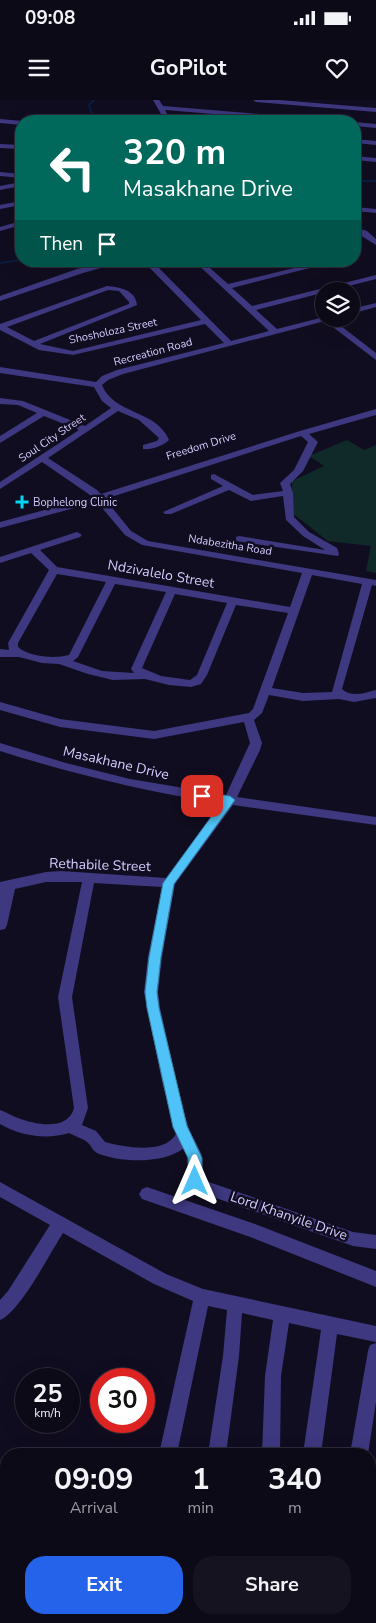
<!DOCTYPE html>
<html lang="en">
<head>
<meta charset="utf-8">
<style>
  :root { --surface:#0d0a18; --page:#161321; --text:#f1f3f6; --muted:#9a9aa2; --line:#2d2b37; --accent:#2563eb }
  body { margin:0; font-family:"Nunito Sans",sans-serif; background:var(--page); color:var(--text); height:100vh; display:flex; flex-direction:column; font-size:19px; white-space:nowrap }
  * { box-sizing:border-box; margin:0 }
  p { font-size:16px; color:var(--muted) }
  .icon { flex:none; width:28px; height:28px; fill:none; stroke:currentColor; stroke-width:2; stroke-linecap:round; stroke-linejoin:round }
  .map { position:relative; flex:1; overflow:hidden }
  .details { position:absolute; left:0px; top:1348px; width:376px; height:176px; display:flex; flex-direction:column; background:var(--surface); border-radius:20px 20px 0 0; box-shadow:0 5px 20px #0002,0 0 0 1px var(--line) }
  .details>* { flex:none }
  .banner { position:absolute; left:15px; top:15px; width:346px; height:152px; border-radius:20px; box-shadow:0 5px 20px #0002,0 0 0 1px var(--line); background:#00695c; color:#fff; overflow:hidden }
  .fabs { position:absolute; left:315px; top:182px; display:grid; gap:10px }
  .fabs a { display:grid; place-items:center; width:45px; height:45px; border-radius:50%; background:var(--surface); box-shadow:0 5px 20px #0002,0 0 0 1px var(--line); font-size:25px }
  .speed { position:absolute; left:15px; top:1268px; display:flex; gap:10px; font-size:25px; font-weight:700; text-align:center }
  .speed>* { display:grid; place-content:center; width:65px; height:65px; border-radius:50%; background:var(--surface); box-shadow:0 5px 20px #0002,0 0 0 1px var(--line); line-height:1 }
  .speed small { font-size:12px; font-weight:400 }
  .speed .limit { border:8px solid #d22; background:#fff; color:#111 }
  .pin { position:absolute; display:grid; place-items:center; width:42px; height:42px; color:#fff; margin:-21px; border-radius:10px; box-shadow:0 2px 8px #0006 }
  .me { position:absolute; width:55px; margin:-28px; rotate:0deg; stroke-linejoin:round; filter:drop-shadow(0 0 4px #0008) }
  .turn { display:flex; align-items:center; gap:18px; height:105px; padding:0 25px; font-size:22px }
  .turn .icon { width:65px; height:65px; stroke-width:2.5 }
  .turn b { display:block; font-size:35px; line-height:42px }
  .then { display:flex; align-items:center; height:48px; padding:0 25px; background:#0003; gap:10px; font-size:19px }
  .eta { display:flex; justify-content:space-evenly; align-items:center; height:85px; text-align:center }
  .eta b { font-size:30px; font-weight:700; line-height:35px }
  .action { display:flex; gap:10px; margin-top:auto; padding:10px 25px }
  .action a { flex:1; height:58px; border-radius:20px; background:var(--accent); color:#fff; font-size:20px; font-weight:700; line-height:58px; text-align:center }
  .action a+a { background:var(--page); color:var(--text) }
  .status { display:flex; justify-content:space-between; align-items:center; height:35px; padding:0 25px; background:var(--surface); direction:ltr }
  .status svg { height:14px; fill:currentColor }
  header { display:flex; justify-content:space-between; align-items:center; height:65px; padding:0 25px; background:var(--surface); font-size:22px; font-weight:700 }
  .map>svg:first-child { display:block }
  .green { fill:#102a29 }
  .lines { fill:none; stroke-linecap:round; stroke-linejoin:round }
  .stream { stroke:#0b1d40; stroke-width:2 }
  .minor { fill:#3d387f; fill-rule:evenodd }
  .route { fill:#4fc3f7; stroke:#337fa1 }
  .poi-dot { fill:#02d5f5; stroke:#110d20; stroke-width:2 }
  .labels { text-anchor:middle; dominant-baseline:central; stroke-width:5; stroke-linejoin:round; paint-order:stroke }
  .far-street-label { font-size:11px; fill:#d3ccff; stroke:#110d20 }
  .far-poi-label { font-size:11px; fill:#d3ccff; stroke:#110d20; text-anchor:start }
  .street-label { font-size:14px; fill:#d3ccff; stroke:#110d20 }
</style>
</head>
<body>
<div class="status"><b>09:08</b><svg viewBox="0 0 49 12"><path d="M0 12V9h3v3zM5 12V6h3v6zM10 12V3h3v9zM15 12V0h3v12zM26 1h20v11H26zM47 4h2v5h-2z"/></svg></div>
<header><svg class="icon" aria-label="menu" viewBox="0 0 24 24"><path d="M4 6h16M4 12h16M4 18h16"/></svg>GoPilot<svg class="icon" aria-label="heart" viewBox="0 0 24 24"><path d="M12 20l-8-8c-3-5 5-10 8-4 3-6 11-1 8 4z"/></svg></header>
<div class="map">
<svg width="376" height="1523" viewBox="0 0 376 1523">
  <rect width="100%" height="100%" fill="#110d20"/>
  <!-- green -->
  <path class="green" d="M347,340L364,350L376,345V473L366,471L371,446L328,441L292,413V381L324,366L309,356Z"/>
  <g class="lines">
    <!-- stream -->
    <g class="stream">
      <path d="M94,0L89,5L94,21"/>
      <path d="M355,81H376"/>
      <path d="M0,163L21,160"/>
    </g>
    <!-- minor -->
    <g class="minor">
      <path d="M153,0H159L163,6L320,19L323,21H299L165,10L171,21H165Z"/>
      <path d="M253,0H279L376,8V12L256,2Z"/>
      <path d="M0,19L22,21L21,25L0,23Z"/>
      <path d="M355,22L376,24V28L355,26Z"/>
      <path d="M355,39L376,41V45L355,43Z"/>
      <path d="M0,44L21,45V49L0,48Z"/>
      <path d="M355,56L376,58V62L355,60Z"/>
      <path d="M0,72L21,74V78L0,76Z"/>
      <path d="M21,82V86L0,90V86Z"/>
      <path d="M21,101V105L0,109V105Z"/>
      <path d="M355,107L376,109V113L355,111Z"/>
      <path d="M21,121V125L0,131V127Z"/>
      <path d="M355,127L367,131L376,139V145L355,132Z"/>
      <path d="M111,161H125L83,173L0,201V196L77,169Z"/>
      <path d="M143,161H152L231,241L269,231L194,161H203L206,164L217,161H231L210,168L228,184L323,161H337L232,188L252,206L376,175V179L256,210L277,229L324,217V219H332L376,253V260L325,221L123,274L108,280L102,285C114,315 156,309 169,340C163,346 151,350 143,349V345L157,341L159,338L139,320L118,311L48,358L97,390L101,394L300,331L376,309V315L309,334L318,342L303,371L290,384L293,393L294,417L309,432L337,448L339,454L338,456L236,441V437L239,436L325,450L303,436L286,420L283,396L251,401L229,390L171,414H165L163,412L223,386L211,379V375L214,374L253,395L283,391L280,383L294,370L308,342L301,336L105,399L131,431L148,441L376,480V486L372,485L342,589C352,598 364,593 376,590V598L354,602L339,599L303,601L269,595L262,613L254,620L262,643L260,650L237,697L376,717V725L233,705L175,784L162,857L158,892L160,908L183,1010L189,1029L202,1055L203,1080L353,1132L376,1135V1149L353,1146L193,1090C184,1076 192,1062 184,1048C164,1064 120,1063 97,1053C92,1050 91,1045 87,1042C82,1038 74,1036 69,1033C47,1040 20,1036 0,1024V1010C6,1012 12,1016 18,1018C36,1025 68,1031 74,1008L58,897L82,782H46L15,789L7,825L5,829L0,830V782L46,772L61,771L166,778L221,703C146,692 73,674 0,651V643L66,663L130,679L226,695L250,643L244,622L154,639L60,627L0,610V602L60,619L154,631L249,613L253,609L288,513L236,505L207,575L201,584L191,587L169,585L145,579L113,580L88,574L59,564L42,563L19,557H0V549L9,550L8,543L49,470L31,453L0,463V457L77,432L82,435L80,437L40,450L57,467L290,507L302,473L142,445L125,435L97,402L0,428V422L93,397L42,362L0,389V382L79,330L44,316L0,343V336L37,313L18,305L0,304V298L23,301L85,326L111,308L102,301L94,287L0,273V267L96,282L102,276L117,270L224,243L205,224L73,255L39,250L0,230V224L107,186C119,187 136,190 137,205L40,244L73,251L201,220ZM108,190L119,191L129,202V204L34,241L7,227ZM57,474L106,482L69,555C54,559 30,557 18,547V543ZM312,475L362,484L332,592L303,593L272,588ZM115,484L166,492L131,569L134,573L102,571L73,561L78,557ZM175,494L227,503L197,575L190,580L161,576L142,568ZM94,783L162,787L148,857L144,892L162,981L176,1034C164,1055 124,1047 105,1042L96,1031L82,1025L88,1008L72,897Z"/>
      <path d="M376,203V207L351,214V209Z"/>
      <path d="M0,1082L166,1174L203,1189L376,1226V1242L337,1234L321,1354H303L321,1230L289,1223L281,1276L280,1354H262L265,1276L273,1220L242,1213L239,1256L226,1354H208L223,1256L227,1210L208,1206L177,1354H159L193,1201L154,1184L63,1133C50,1153 20,1212 0,1220V1200L8,1191L50,1125L0,1097Z"/>
      <path d="M147,1087L255,1124L376,1171V1187L253,1138L142,1099L139,1094L142,1089Z"/>
      <path d="M376,1243V1302L368,1354H350L368,1251L370,1245Z"/>
      <path d="M0,1420L6,1421V1439L0,1438Z"/>
      <rect x="370" y="1431" width="6" height="18"/>
      <path d="M370,1475L376,1476V1494L370,1493Z"/>
    </g>
  </g>
  <!-- route -->
  <path class="route" d="M202,692L230,696L235,700L174,784L161,857L157,892L159,908L187,1026L202,1058V1081L200,1086L195,1088L190,1086L188,1081V1058L173,1027L147,908L145,892L149,857L163,783L222,702L198,698L197,696Z"/>
  <!-- markers -->
  <path class="poi-dot" d="M19.5 394.5h5v5h5v5h-5v5h-5v-5h-5v-5h5z"/>
  <g class="labels">
    <!-- far-street labels -->
    <g class="far-street-label">
      <text transform="translate(113 231) rotate(-12)">Shosholoza Street</text>
      <text transform="translate(153 252) rotate(-15)">Recreation Road</text>
      <text transform="translate(52 338) rotate(-34)">Soul City Street</text>
      <text transform="translate(201 346) rotate(-17)">Freedom Drive</text>
      <text transform="translate(230 445) rotate(9)">Ndabezitha Road</text>
    </g>
    <!-- far-poi labels -->
    <g class="far-poi-label">
      <text x="33" y="402">Bophelong Clinic</text>
    </g>
    <!-- street labels -->
    <g class="street-label">
      <text transform="translate(161 474) rotate(10)">Ndzivalelo Street</text>
      <text transform="translate(116 663) rotate(13)">Masakhane Drive</text>
      <text transform="translate(100 765) rotate(2)">Rethabile Street</text>
      <text transform="translate(289 1116) rotate(19)">Lord Khanyile Drive</text>
    </g>
  </g>
</svg>
<div class="fabs">
<a><svg class="icon" aria-label="layers" viewBox="0 0 24 24"><path d="M12 4l9 5-9 5-9-5zM3 14l9 5 9-5"/></svg></a>
</div>
<div class="speed"><div>25<small>km/h</small></div><div class="limit">30</div></div>
<div class="pin" style="left:202px;top:696px;background:#d93025"><svg class="icon" aria-label="arrive" viewBox="0 0 24 24"><path d="M6 21V4h12l-3 4 3 4H6"/></svg></div>
<svg class="me" style="left:195px;top:1081px" viewBox="-20 -20 40 40"><path d="M0-17L14 15 0 8-14 15z" fill="#4fc3f7" stroke="#fff" stroke-width="4"/></svg>
<div class="banner">
<div class="turn"><svg class="icon" aria-label="left" viewBox="0 0 24 24"><path d="M17 20v-9H6M10 6l-5 5 5 5"/></svg><div><b>320 m</b>Masakhane Drive</div></div>
<div class="then">Then<svg class="icon" aria-label="arrive" viewBox="0 0 24 24"><path d="M6 21V4h12l-3 4 3 4H6"/></svg></div>
</div>
<section class="details">
<div class="eta">
<div><b>09:09</b><p>Arrival</p></div>
<div><b>1</b><p>min</p></div>
<div><b>340</b><p>m</p></div>
</div>
<div class="action"><a>Exit</a><a>Share</a></div>
</section>
</div>
</body>
</html>
